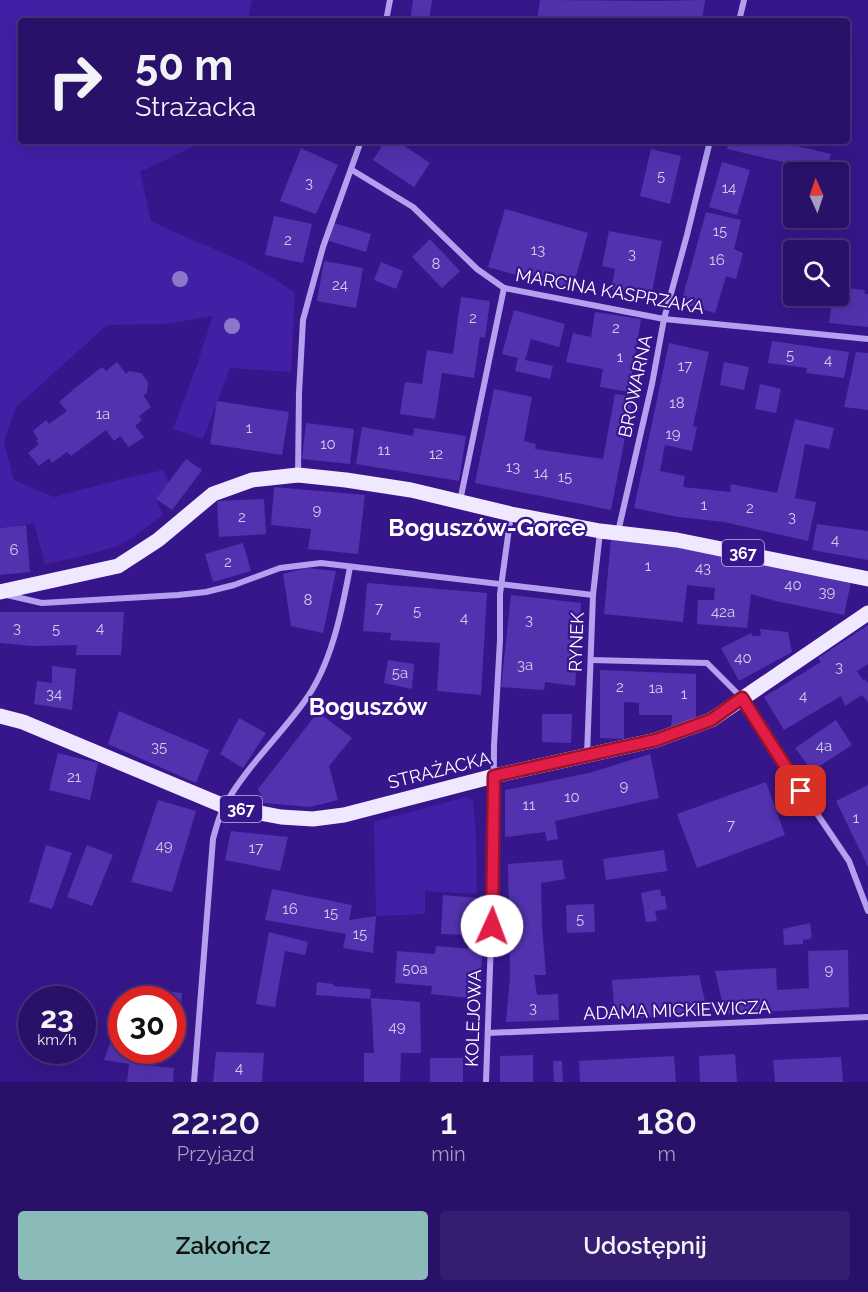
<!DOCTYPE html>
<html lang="pl">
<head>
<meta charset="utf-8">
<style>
  :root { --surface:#291068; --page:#351e71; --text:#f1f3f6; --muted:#a59dc0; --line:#45307c; --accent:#8bbbb9 }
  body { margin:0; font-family:Raleway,sans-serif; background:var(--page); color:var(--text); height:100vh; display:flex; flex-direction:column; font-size:22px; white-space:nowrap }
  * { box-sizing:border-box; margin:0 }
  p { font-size:20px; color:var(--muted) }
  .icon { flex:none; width:33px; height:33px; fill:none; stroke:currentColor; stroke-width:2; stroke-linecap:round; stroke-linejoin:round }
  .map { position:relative; height:1082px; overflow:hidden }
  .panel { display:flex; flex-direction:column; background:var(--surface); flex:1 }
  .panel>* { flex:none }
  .guide { position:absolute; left:18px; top:18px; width:832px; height:126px; border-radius:6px; box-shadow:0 6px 24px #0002,0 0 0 2px var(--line); background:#291068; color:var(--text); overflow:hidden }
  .needle { width:39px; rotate:357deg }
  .controls { position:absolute; left:783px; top:162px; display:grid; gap:12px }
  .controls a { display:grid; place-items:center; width:66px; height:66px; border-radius:6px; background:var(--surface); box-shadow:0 6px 24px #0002,0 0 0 2px var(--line); font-size:30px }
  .speed { position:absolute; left:18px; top:986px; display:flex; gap:12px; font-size:30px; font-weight:700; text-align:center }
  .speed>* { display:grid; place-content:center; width:78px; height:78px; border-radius:50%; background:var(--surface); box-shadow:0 6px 24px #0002,0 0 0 2px var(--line); line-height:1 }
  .speed small { font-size:15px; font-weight:400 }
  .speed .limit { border:9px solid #d22; background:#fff; color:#111 }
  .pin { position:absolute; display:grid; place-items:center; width:51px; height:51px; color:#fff; margin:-26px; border-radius:12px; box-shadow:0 3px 9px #0006 }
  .me { position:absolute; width:66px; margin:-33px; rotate:2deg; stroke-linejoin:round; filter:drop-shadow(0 0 4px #0008) }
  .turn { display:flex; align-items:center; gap:21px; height:126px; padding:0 18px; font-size:27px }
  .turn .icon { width:78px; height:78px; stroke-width:2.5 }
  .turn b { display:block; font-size:42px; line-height:51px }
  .eta { display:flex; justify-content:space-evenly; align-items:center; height:102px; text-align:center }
  .eta b { font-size:36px; font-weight:600; line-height:42px }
  .primary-button { display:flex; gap:12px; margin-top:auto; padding:12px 18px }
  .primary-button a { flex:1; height:69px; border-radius:6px; background:var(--accent); color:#111; font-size:24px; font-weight:600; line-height:69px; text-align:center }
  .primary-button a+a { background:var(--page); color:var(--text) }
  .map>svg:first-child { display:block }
  .green { fill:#421fa5 }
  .building { fill:#5332af }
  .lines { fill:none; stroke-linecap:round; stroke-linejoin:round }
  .street { stroke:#b4a0ef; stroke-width:6 }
  .primary { stroke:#efe8ff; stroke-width:15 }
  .tree { fill:#8d77c9 }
  .route-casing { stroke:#92132f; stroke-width:15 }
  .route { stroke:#e11d48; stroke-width:10 }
  .labels { text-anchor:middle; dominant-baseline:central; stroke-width:4.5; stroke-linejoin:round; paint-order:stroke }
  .number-label { font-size:15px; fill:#d4cceb }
  .shield { fill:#37168b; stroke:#c3b9dc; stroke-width:1.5 }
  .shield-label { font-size:16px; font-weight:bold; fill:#fff }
  .street-label { font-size:18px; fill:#fff; stroke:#37168b }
  .district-label { font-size:24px; font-weight:bold; fill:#fff; stroke:#37168b }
</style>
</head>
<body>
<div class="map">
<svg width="868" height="1082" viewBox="0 0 868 1082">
  <rect width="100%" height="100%" fill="#37168b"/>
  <!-- green -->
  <g class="green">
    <path d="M0,0H252L248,21H21V141H205L140,172L151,221C199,245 252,260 295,293L291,372L230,368L203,439L173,429L197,365L213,316L167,324L107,325L16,407L4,442L14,480L54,497L118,480L163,470L169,482L156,499L163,515L121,545L79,557L45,564L34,523L0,528Z"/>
    <path d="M466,797L473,800L476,832L477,894L425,891V914L376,916L374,822Z"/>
  </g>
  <!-- building -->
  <g class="building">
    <path d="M413,0H432L429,21H410Z"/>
    <path d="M540,0L658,1L705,0L702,21H537Z"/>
    <path d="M385,141H397L430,163L414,187L373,160Z"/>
    <path d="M729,141H776L831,154L826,172L727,149Z"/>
    <path d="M301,148L338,165L316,214L280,201Z"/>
    <path d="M651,149L681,156L670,204L640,196Z"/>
    <path d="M722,162L750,170L737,215L709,207Z"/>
    <path d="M505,209L588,233L572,291L488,267Z"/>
    <path d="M706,212L741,220L734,249L743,253L736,279L726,276L715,313L681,303Z"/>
    <path d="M274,216L312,224L303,263L265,255Z"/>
    <path d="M334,223L371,234L366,252L329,241Z"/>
    <path d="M609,231L662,241L651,297L611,289L615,269L602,266Z"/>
    <path d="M430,239L460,271L442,288L412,257Z"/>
    <path d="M324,261L363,268L356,308L317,301Z"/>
    <path d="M381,262L403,271L396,289L374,280Z"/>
    <path d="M838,287L865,290L864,294H868V327L829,323L833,296H838Z"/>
    <path d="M461,297L490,301L485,338L480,337L474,378L442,373L435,419L400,414L405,382L422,384L427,350L453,354Z"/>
    <path d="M514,310L565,324L559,347L531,339L525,360L553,366L550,379L515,371L518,358L502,354Z"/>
    <path d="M595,312L641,319L629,392L600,387L603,369L566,362L573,333L591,337Z"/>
    <path d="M772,341L849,352L844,378L806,373L807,368L768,363Z"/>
    <path d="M669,343L709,352L693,426L697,427L692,451L665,445L660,471L685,476L683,487L730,492L731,484L777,493L795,419L834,428L829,449L805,444L795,498L816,502L808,541L724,522L678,517L634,508Z"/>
    <path d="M856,352L868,353V410L844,407Z"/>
    <path d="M117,362L126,374L129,371L141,373L148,382L147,393L143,395L151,407L139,416L142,420L135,426L144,437L129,447L120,436L114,441L106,430L71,456L67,452L52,463L49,458L39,466L28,453L39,444L36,440L38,439L33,431L46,420L49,424L67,411L59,402L75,388L102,367L106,371Z"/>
    <path d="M724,362L749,367L744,390L720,385Z"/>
    <path d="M760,384L781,389L776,413L755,409Z"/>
    <path d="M494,389L532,397L524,441L536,444L535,449L603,459L615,394L633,396L611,510L475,483Z"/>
    <path d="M217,401L289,412L282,455L210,444Z"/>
    <path d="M306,423L354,429L350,464L302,459Z"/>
    <path d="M362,427L413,436L414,428L466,436L459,481L356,464Z"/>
    <path d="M186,459L202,470L172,510L156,499Z"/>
    <path d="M274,487L365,495L358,554L308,549L311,529L271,525Z"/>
    <path d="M264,499L266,534L219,537L217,501Z"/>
    <path d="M817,524L868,531V560L812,550Z"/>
    <path d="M26,525L30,572L0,575V528Z"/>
    <path d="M611,540L690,547L852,577L844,615L776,601L751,594L747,628L697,624L698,600H714L715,588L687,585L683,622L604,614Z"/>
    <path d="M243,543L251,571L213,582L205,554Z"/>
    <path d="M306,568L336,571L323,633L291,626L283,574Z"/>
    <path d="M367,583L487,593L481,695L437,691L440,643L390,640L391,633L363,631Z"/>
    <path d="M511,595L581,603L575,686L545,682L544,690L501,687Z"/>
    <path d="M0,612H124L121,655H76L77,645L33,646L0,643Z"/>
    <path d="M868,625V664L857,671L863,680L865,679L868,683V702L862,695L845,706L841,696L784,730L764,697L821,662L818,658Z"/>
    <path d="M760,629L788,632L792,652L739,681L721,648L751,633L753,636H761Z"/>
    <path d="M388,660L414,664L412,689L384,683Z"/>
    <path d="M52,666L76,669L72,710L34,704L37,681L52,683Z"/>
    <path d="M600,670L696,674V719L671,731L672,715H639V703L624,702V739L600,738Z"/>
    <path d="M119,711L209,750L196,783L108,744Z"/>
    <path d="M318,712L352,738L329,766L338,800L310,807L264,803L258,789Z"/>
    <path d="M542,714H572L571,743L542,742Z"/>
    <path d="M239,718L266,733L243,768L220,754Z"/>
    <path d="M836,720L852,745L812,771L795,748Z"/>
    <path d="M58,753L98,763L90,800L49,790Z"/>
    <path d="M650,754L659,798L555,821L558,839L547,841L545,832L505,837V790L589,773Z"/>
    <path d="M766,782L785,835L697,868L677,814Z"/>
    <path d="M868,785V867L836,801Z"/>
    <path d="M158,800L196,811L172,892L131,882Z"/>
    <path d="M231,831L288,837L280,871L225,860Z"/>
    <path d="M46,845L72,853L52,909L29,902Z"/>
    <path d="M87,845L113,855L92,906L67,897Z"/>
    <path d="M664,850L667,871L606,880L603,859Z"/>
    <path d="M562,860L565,879L541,883L542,926L546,975H534L537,995L558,994L559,1020L506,1022L510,977L508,864Z"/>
    <path d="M272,889L352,905L349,920L376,916L373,953L343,948L346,934L265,920Z"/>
    <path d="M660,889L661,896H665L667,909L655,911L657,921L646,922L641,893Z"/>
    <path d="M443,895L477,898V935L441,934Z"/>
    <path d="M594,904L595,932L567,933L566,905Z"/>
    <path d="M810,923L812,937L810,939L803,940V944L784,945L783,929Z"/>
    <path d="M269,932L308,942L305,955L285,951L275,1007L256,1004Z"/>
    <path d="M436,946L483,950L478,999L431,994L432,986L395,983L397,951L435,954Z"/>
    <path d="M848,950L849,1007L725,1014L715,971L776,968L777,990L809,988L808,951Z"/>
    <path d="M699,975L708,1014L615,1019L612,980Z"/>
    <path d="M317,982L333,984V986L371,989L370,999L316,995Z"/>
    <path d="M143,989L182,993L178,1038L172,1037V999H142Z"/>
    <path d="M371,998L420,1002L421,1053H401L400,1082H364V1053H374Z"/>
    <path d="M117,1024L122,1026V1050L155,1052L153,1066L174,1068L173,1082H127L129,1064L104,1060Z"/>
    <path d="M216,1052L264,1053L262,1082H213Z"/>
    <path d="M735,1054L737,1082H700L699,1056Z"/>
    <path d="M533,1055V1082H500V1056Z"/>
    <path d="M674,1056L676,1082H580L579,1061Z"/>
    <path d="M841,1057L843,1082H775L773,1060Z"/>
    <rect x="430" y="1058" width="33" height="24"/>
    <path d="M553,1061H562L563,1082H554Z"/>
  </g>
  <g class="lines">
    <!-- street -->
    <g class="street">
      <path d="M386,21L390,0"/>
      <path d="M739,21L744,0"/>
      <path d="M352,170L413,207L477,269L504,288L664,319L868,339"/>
      <path d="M298,474L299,393L303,320L323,247L361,141"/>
      <path d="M460,501L504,288"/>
      <path d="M618,532L652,384L664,319L687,235L710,141"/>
      <path d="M7,595L42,603L178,595L206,592L234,585L280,568L321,563L593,595"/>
      <path d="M591,660L707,663L742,698L778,756L849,861L868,911"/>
      <path d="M587,755L593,595L600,532"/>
      <path d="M488,1033L868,1017"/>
      <path d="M194,1082L213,839C216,828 219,815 225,805C246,767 279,737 304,702C331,666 342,611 350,567"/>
      <path d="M486,1082L493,883L494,746L500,640V594L511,514"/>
    </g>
    <!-- primary -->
    <g class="primary">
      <path d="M0,592L118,566L158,540L213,494L252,480L298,475L346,480L411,490L511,514L600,531L677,540L868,579"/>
      <path d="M0,716L23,722L224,806L281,817L313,819L344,815L494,776L656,740L711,720L868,613"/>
    </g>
  </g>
  <!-- trees -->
  <g class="tree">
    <circle cx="180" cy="279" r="8"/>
    <circle cx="232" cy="326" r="8"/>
  </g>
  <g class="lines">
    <defs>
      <path id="route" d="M492,926L494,776L656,740L711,720L742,698L801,791"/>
    </defs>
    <!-- route casing -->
    <use href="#route" class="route-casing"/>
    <!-- route -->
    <use href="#route" class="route"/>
  </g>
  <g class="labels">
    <!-- number labels -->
    <g class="number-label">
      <text x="661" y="176">5</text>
      <text x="309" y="183">3</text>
      <text x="729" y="188">14</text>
      <text x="720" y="231">15</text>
      <text x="288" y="240">2</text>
      <text x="538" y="250">13</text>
      <text x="632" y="254">3</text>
      <text x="717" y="260">16</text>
      <text x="436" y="264">8</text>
      <text x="340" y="285">24</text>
      <text x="473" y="318">2</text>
      <text x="616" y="328">2</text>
      <text x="790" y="355">5</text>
      <text x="620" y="357">1</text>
      <text x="828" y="360">4</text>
      <text x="685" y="366">17</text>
      <text x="677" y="403">18</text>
      <text x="103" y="414">1a</text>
      <text x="249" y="428">1</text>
      <text x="673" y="434">19</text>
      <text x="328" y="444">10</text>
      <text x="384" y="450">11</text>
      <text x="436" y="454">12</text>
      <text x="513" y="467">13</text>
      <text x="541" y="473">14</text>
      <text x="565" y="477">15</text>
      <text x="704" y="505">1</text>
      <text x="750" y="508">2</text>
      <text x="317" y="510">9</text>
      <text x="242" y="517">2</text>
      <text x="792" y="517">3</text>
      <text x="835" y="540">4</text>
      <text x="14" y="550">6</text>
      <text x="228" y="562">2</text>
      <text x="648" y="566">1</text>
      <text x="703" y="568">43</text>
      <text x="793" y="585">40</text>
      <text x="827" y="592">39</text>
      <text x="308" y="600">8</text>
      <text x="379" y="608">7</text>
      <text x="417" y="611">5</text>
      <text x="723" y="612">42a</text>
      <text x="464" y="618">4</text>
      <text x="529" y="620">3</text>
      <text x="17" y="628">3</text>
      <text x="100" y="628">4</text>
      <text x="56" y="629">5</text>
      <text x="743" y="658">40</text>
      <text x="525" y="665">3a</text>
      <text x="839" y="667">3</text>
      <text x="400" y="673">5a</text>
      <text x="620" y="687">2</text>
      <text x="656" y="688">1a</text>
      <text x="54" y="694">34</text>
      <text x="684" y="694">1</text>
      <text x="803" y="696">4</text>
      <text x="824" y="746">4a</text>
      <text x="159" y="747">35</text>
      <text x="74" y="777">21</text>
      <text x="624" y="786">9</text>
      <text x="572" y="797">10</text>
      <text x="529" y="805">11</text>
      <text x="856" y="818">1</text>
      <text x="731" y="825">7</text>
      <text x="164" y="846">49</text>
      <text x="256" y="848">17</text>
      <text x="290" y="909">16</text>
      <text x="331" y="913">15</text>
      <text x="580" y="919">5</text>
      <text x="360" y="934">15</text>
      <text x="415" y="969">50a</text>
      <text x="829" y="970">9</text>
      <text x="533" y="1008">3</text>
      <text x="397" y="1027">49</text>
      <text x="239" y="1068">4</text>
    </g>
    <!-- shield labels -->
    <g class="shield">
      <rect x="722" y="540" width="42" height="26" rx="4.5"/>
      <rect x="220" y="796" width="42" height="26" rx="4.5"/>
    </g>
    <g class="shield-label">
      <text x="743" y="553">367</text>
      <text x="241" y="809">367</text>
    </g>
    <!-- street labels -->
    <g class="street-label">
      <text transform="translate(610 291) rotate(10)">MARCINA KASPRZAKA</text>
      <text transform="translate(635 386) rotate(-78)">BROWARNA</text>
      <text transform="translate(576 642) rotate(-88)">RYNEK</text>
      <text transform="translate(439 770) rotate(-14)">STRAŻACKA</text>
      <text transform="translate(677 1010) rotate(-2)">ADAMA MICKIEWICZA</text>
      <text transform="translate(473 1018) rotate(-88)">KOLEJOWA</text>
    </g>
    <!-- district labels -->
    <g class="district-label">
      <text x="487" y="527">Boguszów-Gorce</text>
      <text x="368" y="706">Boguszów</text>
    </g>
  </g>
</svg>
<div class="controls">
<a><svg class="needle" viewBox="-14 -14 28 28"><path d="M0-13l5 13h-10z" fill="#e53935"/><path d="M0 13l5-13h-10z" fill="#a59dc0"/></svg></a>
<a><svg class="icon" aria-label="search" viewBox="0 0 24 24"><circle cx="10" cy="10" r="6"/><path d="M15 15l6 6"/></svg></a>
</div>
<div class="speed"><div>23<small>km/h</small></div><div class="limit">30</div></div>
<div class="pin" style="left:801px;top:791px;background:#d93025"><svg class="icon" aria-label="arrive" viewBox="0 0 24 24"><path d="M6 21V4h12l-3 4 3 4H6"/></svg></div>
<svg class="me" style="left:492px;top:926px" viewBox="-20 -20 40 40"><circle r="19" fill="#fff"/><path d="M0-13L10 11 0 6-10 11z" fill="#e11d48"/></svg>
<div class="guide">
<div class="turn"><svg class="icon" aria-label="right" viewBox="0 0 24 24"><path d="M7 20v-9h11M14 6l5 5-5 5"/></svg><div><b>50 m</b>Strażacka</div></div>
</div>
</div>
<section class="panel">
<div class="eta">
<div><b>22:20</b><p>Przyjazd</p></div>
<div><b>1</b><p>min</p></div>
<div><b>180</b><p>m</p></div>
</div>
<div class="primary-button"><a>Zakończ</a><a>Udostępnij</a></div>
</section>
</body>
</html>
